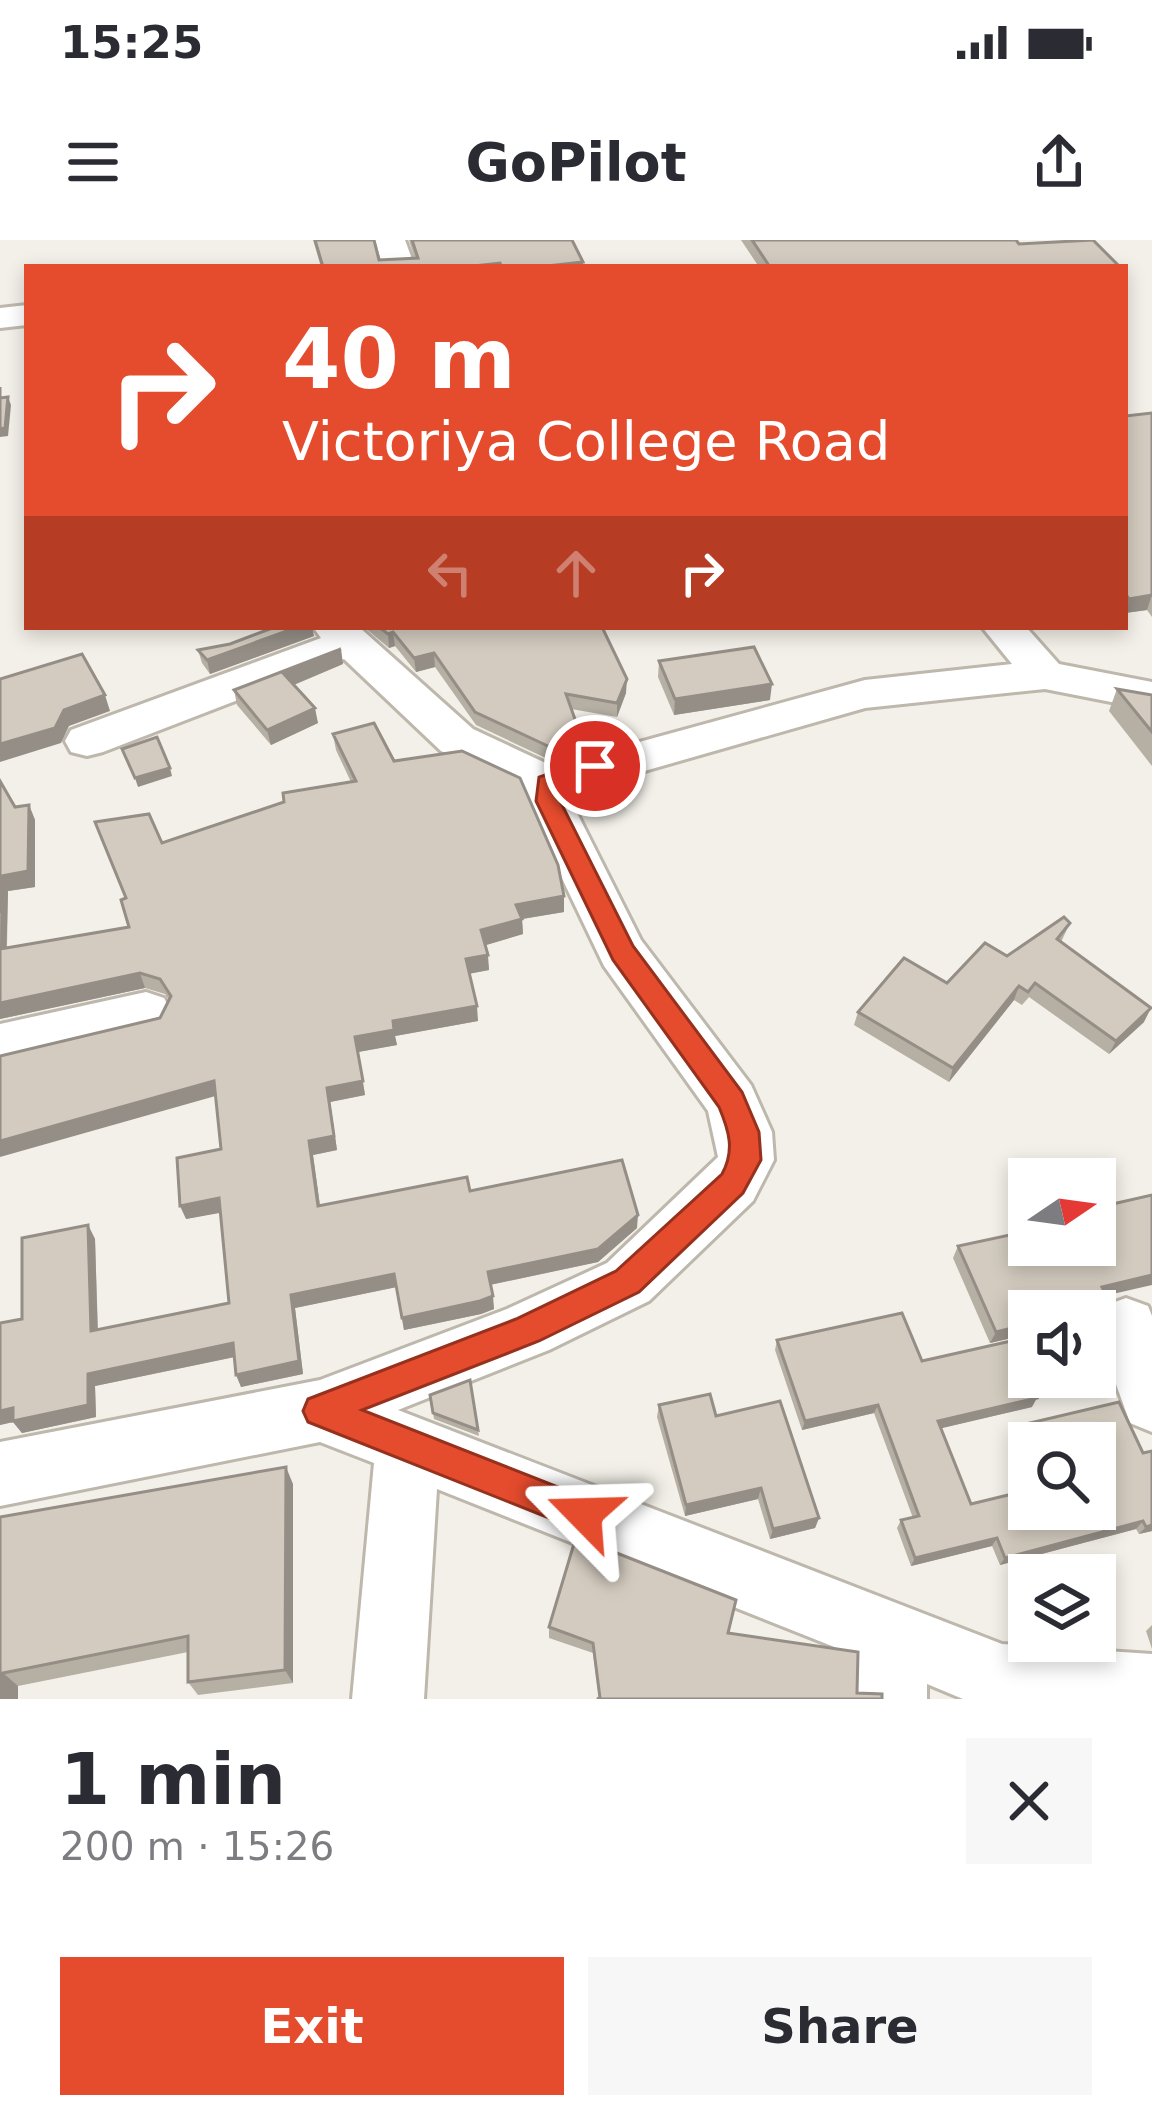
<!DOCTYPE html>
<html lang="en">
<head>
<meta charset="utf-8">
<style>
  :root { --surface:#fff; --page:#f7f7f7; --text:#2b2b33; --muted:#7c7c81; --accent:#e54b2d }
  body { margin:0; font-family:"DejaVu Sans",sans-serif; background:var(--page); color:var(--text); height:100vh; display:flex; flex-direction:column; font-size:45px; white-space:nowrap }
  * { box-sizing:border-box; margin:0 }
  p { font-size:39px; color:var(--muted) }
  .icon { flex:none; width:66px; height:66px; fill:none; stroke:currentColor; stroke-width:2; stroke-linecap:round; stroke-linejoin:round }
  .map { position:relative; height:1459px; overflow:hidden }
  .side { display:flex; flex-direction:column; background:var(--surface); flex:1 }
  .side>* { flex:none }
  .top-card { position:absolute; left:24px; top:24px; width:1104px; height:366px; border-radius:0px; box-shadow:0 6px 18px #0003; background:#e54b2d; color:#fff; overflow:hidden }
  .needle { width:78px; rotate:77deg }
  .tools { position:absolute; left:1008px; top:918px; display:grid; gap:24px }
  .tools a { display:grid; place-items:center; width:108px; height:108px; border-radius:0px; background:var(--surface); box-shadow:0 6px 18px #0003; font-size:60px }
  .pin { position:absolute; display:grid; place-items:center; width:102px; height:102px; color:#fff; margin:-51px; border:6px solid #fff; border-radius:50%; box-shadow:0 3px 12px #0007 }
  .me { position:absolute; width:132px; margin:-66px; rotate:292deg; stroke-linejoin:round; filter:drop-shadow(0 0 9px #0008) }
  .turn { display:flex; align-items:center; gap:42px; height:252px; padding:0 60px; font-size:54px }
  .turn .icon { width:156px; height:156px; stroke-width:2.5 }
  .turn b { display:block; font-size:84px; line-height:102px }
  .lanes { display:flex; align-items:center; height:114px; padding:0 60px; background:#0003; justify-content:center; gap:60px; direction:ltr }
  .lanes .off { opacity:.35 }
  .round { display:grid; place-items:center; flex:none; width:126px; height:126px; border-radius:0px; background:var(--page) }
  .overview { display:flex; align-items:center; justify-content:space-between; height:204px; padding:0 60px }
  h1 { font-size:72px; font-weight:800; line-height:90px }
  .button { display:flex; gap:24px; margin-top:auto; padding:24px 60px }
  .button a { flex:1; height:138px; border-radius:0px; background:var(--accent); color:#fff; font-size:48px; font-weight:800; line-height:138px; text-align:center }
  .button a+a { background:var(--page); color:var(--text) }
  .status { display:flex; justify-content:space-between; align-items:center; height:84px; padding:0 60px; background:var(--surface); direction:ltr }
  .status svg { height:33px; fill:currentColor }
  header { display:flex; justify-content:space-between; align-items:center; height:156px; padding:0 60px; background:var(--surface); font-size:54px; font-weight:800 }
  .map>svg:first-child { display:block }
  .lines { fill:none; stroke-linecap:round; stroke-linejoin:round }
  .minor-casing { stroke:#bdb7ac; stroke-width:6 }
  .minor { fill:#fff; fill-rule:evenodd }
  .wall { fill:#b5afa4 }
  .shaded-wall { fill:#948e86 }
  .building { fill:#d3cbbf; stroke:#948e86; stroke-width:3 }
  .route { fill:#e54b2d; stroke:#95311d; stroke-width:3 }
</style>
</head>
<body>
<div class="status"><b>15:25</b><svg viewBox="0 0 49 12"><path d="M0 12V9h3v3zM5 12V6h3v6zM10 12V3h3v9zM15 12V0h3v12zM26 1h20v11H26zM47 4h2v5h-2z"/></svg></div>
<header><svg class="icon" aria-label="menu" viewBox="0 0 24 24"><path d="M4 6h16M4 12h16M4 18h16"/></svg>GoPilot<svg class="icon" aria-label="share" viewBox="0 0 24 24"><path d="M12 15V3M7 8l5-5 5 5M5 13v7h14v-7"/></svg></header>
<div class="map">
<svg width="1152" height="1459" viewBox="0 0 1152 1459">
  <rect width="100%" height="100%" fill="#f3f0e9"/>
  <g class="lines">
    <defs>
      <g id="minor">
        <path d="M375,0H405L415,27H383Z"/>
        <path d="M27,65V85L0,88V68Z"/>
        <path d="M313,387H359L473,489L552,526L865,440L1012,424L982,387H1026L1059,424L1152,442V470L1045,449L865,468L571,552V561L641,700L751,845L772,892L774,920L753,961L649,1061L549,1110L398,1170L1002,1404L1152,1414V1459H963L927,1444V1459H855L857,1416L437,1249L424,1459H352L374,1223L320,1202L0,1266V1202L320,1140L507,1069L607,1023L718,917L708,871L604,726L525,561V551L441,511L344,419L103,512L87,516L71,512L65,501L71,490L321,398Z"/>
        <path d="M146,752L164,758L172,773L164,788L0,828V784Z"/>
        <path d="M1126,1058L1148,1066L1152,1076V1192L1130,1183L1095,1086L1104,1066Z"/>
      </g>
    </defs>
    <!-- minor casing -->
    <use href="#minor" class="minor-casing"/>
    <!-- minor -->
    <use href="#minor" class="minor"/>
  </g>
  <!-- wall -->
  <g class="wall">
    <path d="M313,0H374L379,20L415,19L409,0H572L583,22V27H321Z"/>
    <path d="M741,0H1016L1019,4L1120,27H759Z"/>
    <path d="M1152,173V377L1147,370L1125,373V176Z"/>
    <path d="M364,387H602L626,453L617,477L571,469L582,513L550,520L476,485L435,427L416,432L395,406L389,408Z"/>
    <path d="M314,396L210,434L202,423L198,410L230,404Z"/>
    <path d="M659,421L770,460L674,475L658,437Z"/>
    <path d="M343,424L294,445L318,483L271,505L237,465L234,450Z"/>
    <path d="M1117,449L1152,455V526L1109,471Z"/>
    <path d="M333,494L394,521L564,656V672L522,679L523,694L485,705L489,730L469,734L478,781L395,796L397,805L358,812L365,855L330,862L337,910L313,915L320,966L470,951L637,988L598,1022L490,1045L494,1069L481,1074L404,1090L396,1047L295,1068L303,1134L241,1147L235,1117L95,1146L96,1177L22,1193L13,1182L0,1185V1083L22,1079L88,985L95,999L98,1090L229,1063L221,972L186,979L221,909L216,856L160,778L169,760L165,754L145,748L0,779V541L15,567L29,565L35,580V647L8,651L7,708L129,687L125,658L162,603L351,542L336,510Z"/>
    <path d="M1070,683L1061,702L1144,782L1109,814L1029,757L1022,765L1014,760L949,842L854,785L858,772L947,743L1007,716Z"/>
    <path d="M1028,984L1029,1005L1106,1056L1095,1076V1071H1029V1094L990,1103L953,1018L958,1006L1024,992Z"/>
    <path d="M777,1100L922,1121L1032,1167L941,1188L971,1264L1095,1269L1029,1203V1235L1012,1195L1017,1186L1143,1213L1152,1211V1291L1139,1294L1136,1289L1000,1325L992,1306L911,1326L897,1288L901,1280L913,1278L874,1173L802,1190L775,1110Z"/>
    <path d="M430,1155L478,1190L479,1196L434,1179Z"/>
    <path d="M659,1165L716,1176L819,1278L815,1288L770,1299L758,1259L685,1276L657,1177Z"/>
    <path d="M293,1244V1443L198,1455L188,1442V1412L18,1446V1459H0V1277Z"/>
    <path d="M1152,1385V1409L1146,1391Z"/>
    <path d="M549,1387L728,1393L857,1453L599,1459L593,1413L549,1398Z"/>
  </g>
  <!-- shaded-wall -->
  <g class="shaded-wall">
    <path d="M583,22V27H538Z"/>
    <path d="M8,157L11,165L8,196L0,197V189Z"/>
    <path d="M1152,355L1147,370L1125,373L1129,359Z"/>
    <path d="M298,387H312L314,396L210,434L207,420Z"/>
    <path d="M393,392L395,406L389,408L388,394Z"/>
    <path d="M341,409L343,424L286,448L283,433Z"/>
    <path d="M434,413L435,427L416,432L414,418Z"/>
    <path d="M627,439L626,453L617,477V463Z"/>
    <path d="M772,444L770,460L674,475L675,459Z"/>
    <path d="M105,455L110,471L69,486L61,503L0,522V504L64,470Z"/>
    <path d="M315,468L318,483L271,505L267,490Z"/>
    <path d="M582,499V513L550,520V507Z"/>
    <path d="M170,528L172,536L138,547L135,538Z"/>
    <path d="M29,565L35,580V647L8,651L6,724L0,711L1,636Z"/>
    <path d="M564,656V672L516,680V665Z"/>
    <path d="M522,679L523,694L483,706L481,690Z"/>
    <path d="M488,715L489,730L467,734L466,719Z"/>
    <path d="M140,733L145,748L0,779V763Z"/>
    <path d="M1019,746L1014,760L949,842L953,828Z"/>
    <path d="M477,766L478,781L395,796L397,805L358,812L365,855L330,862L337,910L313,915L322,980L309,901L327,848L355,797L393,781Z"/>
    <path d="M1151,768L1144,782L1109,814L1116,801Z"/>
    <path d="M214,841L219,855L0,917V901Z"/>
    <path d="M219,958L225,972L186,979L180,966Z"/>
    <path d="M638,975L637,988L598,1022L489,1045L488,1032Z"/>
    <path d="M88,985L95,999L98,1104L91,1091Z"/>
    <path d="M394,1034L397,1047L295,1068L303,1134L241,1147L236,1135L291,1055Z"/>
    <path d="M1152,1035V1045L1095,1058L1102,1047Z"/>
    <path d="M493,1056L494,1069L481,1074L404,1090L402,1078Z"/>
    <path d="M1029,1084V1094L990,1103L996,1092Z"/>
    <path d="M233,1103L239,1116L95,1146L96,1177L22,1193L13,1182L0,1185V1171L88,1134Z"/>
    <path d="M1037,1158L1032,1167L934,1190L938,1181Z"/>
    <path d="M878,1165L874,1173L802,1190L805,1181Z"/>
    <path d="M286,1227L293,1244V1443L285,1430Z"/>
    <path d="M761,1248L758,1259L685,1276L686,1265Z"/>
    <path d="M819,1278L815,1288L770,1299L773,1289Z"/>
    <path d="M1143,1281L1136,1289L1000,1325L1005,1318Z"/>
    <path d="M1152,1285V1291L1139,1294L1146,1287Z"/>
    <path d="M997,1298L992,1306L911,1326L915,1318Z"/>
    <path d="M3,1433L18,1446V1459H2Z"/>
  </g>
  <!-- building -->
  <g class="building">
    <path d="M315,0H374L379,20L418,18L412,0H572L583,22L538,27H502L500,23L465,27H323Z"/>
    <path d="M752,0H1016L1019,4L1093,0L1120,27H770Z"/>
    <path d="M0,147V158L8,157L5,188L0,189Z"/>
    <path d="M1152,173V355L1129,359L1125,353V176Z"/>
    <path d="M275,387H298L207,420L198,410L230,404Z"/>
    <path d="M379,387H602L627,439L617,463L566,454L582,499L550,507L475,472L434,413L414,418L393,392L388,394Z"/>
    <path d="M754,407L772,444L675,459L659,421Z"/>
    <path d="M341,409L283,433L315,468L267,490L234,450Z"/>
    <path d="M82,414L105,455L64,470L55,488L0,504V439Z"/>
    <path d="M1117,449L1152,455V492Z"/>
    <path d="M374,483L394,521L462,511L520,538L558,625L564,656L516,665L522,679L481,690L488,715L466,719L477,766L393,781L394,790L355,797L363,841L327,848L334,896L309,901L318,966L467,937L470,951L622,920L638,975L598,1009L488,1032L493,1056L480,1061L402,1078L394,1034L291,1055L299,1121L236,1135L233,1103L88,1134V1165L13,1181V1168L0,1171V1083L22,1079V998L88,985L91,1091L229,1063L219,958L180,966L177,918L221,909L214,841L0,901V816L160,778L171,756L160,739L140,733L0,763V709L129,687L121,660L126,658L95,582L149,574L162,603L284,562L283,553L356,541L333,494Z"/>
    <path d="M157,497L170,528L135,538L122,509Z"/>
    <path d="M0,541L15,567L29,565L28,631L1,636L0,673Z"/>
    <path d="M1064,677L1070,683L1057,699L1151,768L1116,801L1035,743L1028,752L1019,746L953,828L858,772L904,718L947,743L985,703L1007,716Z"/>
    <path d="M1152,955V1035L1102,1047L1106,1055L1100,1068L1088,1071H1029V1084L996,1092L958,1006L1029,991V1005H1095V968Z"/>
    <path d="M902,1073L922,1121L1011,1101L1037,1158L938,1181L971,1264L1029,1250V1269H1095V1203H1029V1214L1017,1186L1119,1162L1143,1213L1152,1211V1285L1146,1287L1143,1281L1005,1318L997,1298L915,1318L901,1280L919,1276L878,1165L805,1181L777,1100Z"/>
    <path d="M470,1140L478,1190L433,1173L430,1155Z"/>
    <path d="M710,1154L716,1176L780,1161L819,1278L773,1289L761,1248L686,1265L659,1165Z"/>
    <path d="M286,1227L285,1430L188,1442V1396L3,1433L2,1459H0V1277Z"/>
    <path d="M576,1297L736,1360L728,1393L858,1412L857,1453L882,1454V1459H597L600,1458L593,1403L549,1387Z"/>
  </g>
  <!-- route -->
  <path class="route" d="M595,518L607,526L604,532L560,548V561L633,706L742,852L759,892L761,920L743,953L639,1052L539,1101L362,1170L596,1262L601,1274L596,1287L584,1292L308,1182L303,1171L308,1159L516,1079L616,1031L722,934C735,910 729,891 719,867L613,720L536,561L539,537Z"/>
</svg>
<div class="tools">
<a><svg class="needle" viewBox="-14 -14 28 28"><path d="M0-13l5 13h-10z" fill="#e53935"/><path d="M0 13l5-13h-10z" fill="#7c7c81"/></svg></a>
<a><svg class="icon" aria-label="sound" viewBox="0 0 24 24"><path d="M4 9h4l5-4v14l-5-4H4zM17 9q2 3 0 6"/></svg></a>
<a><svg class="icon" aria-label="search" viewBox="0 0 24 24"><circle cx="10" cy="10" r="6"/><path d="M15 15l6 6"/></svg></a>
<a><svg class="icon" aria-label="layers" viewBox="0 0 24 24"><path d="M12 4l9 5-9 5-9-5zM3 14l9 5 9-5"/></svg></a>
</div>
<div class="pin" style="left:595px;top:526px;background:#d93025"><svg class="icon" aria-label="arrive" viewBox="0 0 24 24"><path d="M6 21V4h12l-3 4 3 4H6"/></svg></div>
<svg class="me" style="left:584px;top:1274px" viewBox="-20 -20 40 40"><path d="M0-17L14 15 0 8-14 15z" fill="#e54b2d" stroke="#fff" stroke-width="4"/></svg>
<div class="top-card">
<div class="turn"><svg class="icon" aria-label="right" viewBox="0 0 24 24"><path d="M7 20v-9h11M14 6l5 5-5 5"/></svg><div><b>40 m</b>Victoriya College Road</div></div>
<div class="lanes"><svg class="icon off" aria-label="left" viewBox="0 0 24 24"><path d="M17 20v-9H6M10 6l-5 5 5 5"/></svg><svg class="icon off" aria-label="ahead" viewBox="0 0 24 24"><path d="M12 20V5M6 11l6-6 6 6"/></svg><svg class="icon" aria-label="right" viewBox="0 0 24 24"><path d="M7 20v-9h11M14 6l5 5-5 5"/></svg></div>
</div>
</div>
<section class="side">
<div class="overview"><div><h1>1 min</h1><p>200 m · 15:26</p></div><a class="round"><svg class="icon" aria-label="close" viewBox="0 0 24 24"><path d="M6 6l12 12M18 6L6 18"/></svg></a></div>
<div class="button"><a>Exit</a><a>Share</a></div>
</section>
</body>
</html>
